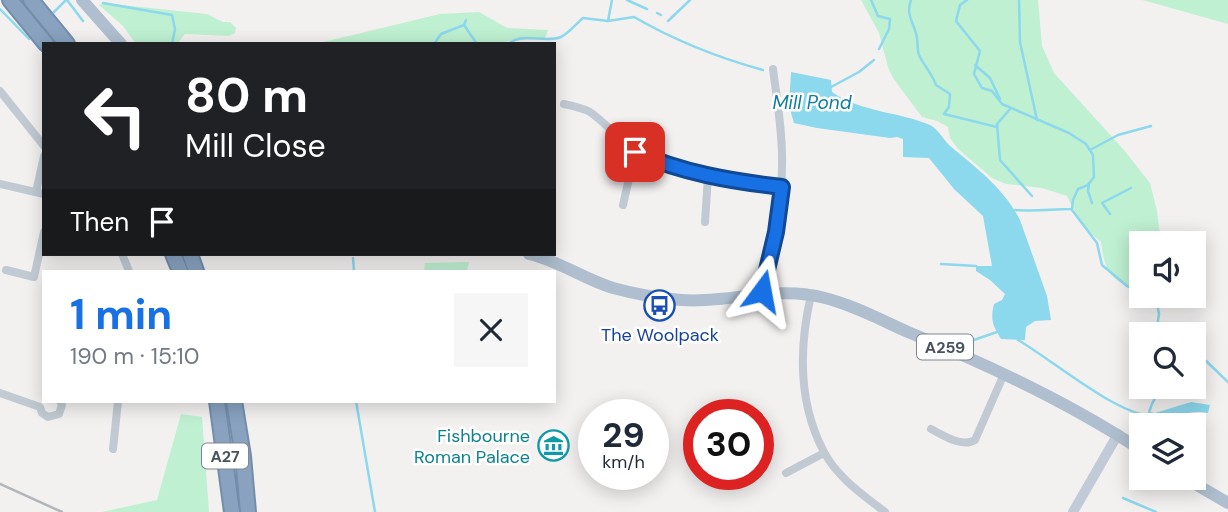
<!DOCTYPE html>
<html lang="en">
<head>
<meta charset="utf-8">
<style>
  :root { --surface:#fff; --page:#f6f6f7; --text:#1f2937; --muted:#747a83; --accent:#1870e5 }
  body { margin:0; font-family:"DM Sans",sans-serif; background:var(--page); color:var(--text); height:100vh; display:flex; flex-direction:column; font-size:26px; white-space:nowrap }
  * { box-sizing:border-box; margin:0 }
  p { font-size:23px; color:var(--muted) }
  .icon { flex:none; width:38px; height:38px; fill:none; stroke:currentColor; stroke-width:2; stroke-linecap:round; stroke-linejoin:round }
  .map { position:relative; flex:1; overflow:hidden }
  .side { position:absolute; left:42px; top:270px; width:514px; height:133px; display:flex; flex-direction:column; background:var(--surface); border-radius:0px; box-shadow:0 4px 18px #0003 }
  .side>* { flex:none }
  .banner { position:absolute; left:42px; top:42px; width:514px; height:214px; border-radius:0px; box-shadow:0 4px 18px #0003; background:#202124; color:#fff; overflow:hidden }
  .buttons { position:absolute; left:1129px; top:231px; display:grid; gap:14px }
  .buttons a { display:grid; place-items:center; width:77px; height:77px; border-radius:0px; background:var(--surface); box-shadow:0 4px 18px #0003; font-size:35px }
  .speed { position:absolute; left:578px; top:399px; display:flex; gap:14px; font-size:35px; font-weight:700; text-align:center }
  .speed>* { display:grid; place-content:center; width:91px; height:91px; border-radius:50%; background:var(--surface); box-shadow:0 4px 18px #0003; line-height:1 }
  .speed small { font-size:18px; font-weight:400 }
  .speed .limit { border:10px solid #d22; background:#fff; color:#111 }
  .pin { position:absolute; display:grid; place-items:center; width:60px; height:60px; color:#fff; margin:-30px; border-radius:14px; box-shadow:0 4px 10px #0006 }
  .me { position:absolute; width:77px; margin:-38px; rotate:13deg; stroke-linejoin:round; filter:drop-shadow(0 0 5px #0008) }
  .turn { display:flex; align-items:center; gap:24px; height:147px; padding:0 28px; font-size:32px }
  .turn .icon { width:91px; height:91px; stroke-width:2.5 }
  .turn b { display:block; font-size:49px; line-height:60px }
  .then { display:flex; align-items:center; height:66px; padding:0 28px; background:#0003; gap:14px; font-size:26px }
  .round { display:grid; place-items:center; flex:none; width:74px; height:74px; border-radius:0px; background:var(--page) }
  .head { display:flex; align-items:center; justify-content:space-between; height:119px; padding:0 28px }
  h1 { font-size:42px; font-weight:700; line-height:52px; color:var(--accent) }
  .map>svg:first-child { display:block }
  .green { fill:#bff0d2 }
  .water { fill:#8cd8ed }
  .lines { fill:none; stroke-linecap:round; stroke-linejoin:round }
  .stream { stroke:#8cd8ed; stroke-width:2.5 }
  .highway-casing { stroke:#738dab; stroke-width:18 }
  .street { stroke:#c1cad2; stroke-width:8 }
  .secondary { stroke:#c1cbd7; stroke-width:10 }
  .primary { stroke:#b0bfcf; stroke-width:12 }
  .highway { stroke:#88a2bf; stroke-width:14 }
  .rail { stroke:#b2b5ba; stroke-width:2.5 }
  .route-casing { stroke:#104995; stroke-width:18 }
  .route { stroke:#1870e5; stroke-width:12 }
  .labels { text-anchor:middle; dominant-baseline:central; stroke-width:5; stroke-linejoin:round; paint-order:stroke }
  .shield { fill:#fff; stroke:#7f878e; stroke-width:2 }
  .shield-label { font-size:16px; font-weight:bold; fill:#48535e }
  .transit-label { font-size:18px; fill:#164399; stroke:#fff }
  .culture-label { font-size:18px; fill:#0d838f; stroke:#fff; text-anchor:end }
  .water-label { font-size:19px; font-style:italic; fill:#0c7e9d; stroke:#fff }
</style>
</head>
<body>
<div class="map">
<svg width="1228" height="512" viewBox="0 0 1228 512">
  <rect width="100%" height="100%" fill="#f3f0f0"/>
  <!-- green -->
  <g class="green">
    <path d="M861,0H1038L1042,46L1054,73L1124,150L1150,183L1157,211L1161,243H1141V293C1112,280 1105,275 1101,242C1084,229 1076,215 1067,196L1042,188L1006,184L992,178L958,149L950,138L948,127L937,121L922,117L893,78L888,67L879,33Z"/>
    <path d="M1142,0H1228V24L1146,1Z"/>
    <path d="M103,3L207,14L223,22H230L236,28L235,33L229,36L185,34L177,44H136L123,26L99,5Z"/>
    <path d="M479,12L507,28L548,30L545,38L482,44H315L440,14Z"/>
    <path d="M469,262L467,271H424L425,263Z"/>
    <path d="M181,414L202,417L209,512H102L157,500Z"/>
  </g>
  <!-- water -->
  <g class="water">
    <path d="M791,72L831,80L832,92C860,112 900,112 930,125C938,129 943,139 949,145C975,167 1004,188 1020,220L1047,296L1051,320L1035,321L1026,327L1025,340L1001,339C993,326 990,320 994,304L1002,300L1005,294L990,280L976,271V266H992L983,216L954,189L929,158L903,157V139L897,137L890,138L817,128L794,123L789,106Z"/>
    <path d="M1191,402L1210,405L1208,413C1188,409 1172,420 1152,420L1148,417L1150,412L1155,413Z"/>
  </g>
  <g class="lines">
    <!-- stream -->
    <g class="stream">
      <path d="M67,0L83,21"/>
      <path d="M627,0L647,9"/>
      <path d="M871,0L878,16L890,19L889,29L879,49"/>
      <path d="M911,0C905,15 915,24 917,38C918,44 917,50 919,55C924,66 932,73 936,85L950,94L949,107L944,114L997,127"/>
      <path d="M967,0L960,5L956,21L980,51L974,74L982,88L992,91L1002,104L1069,133L1086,144L1093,155L1094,177L1088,185L1078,189L1073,200L1072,209C1052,209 1035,212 1015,210"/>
      <path d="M1019,0L1020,42L1037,120"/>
      <path d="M103,3L172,15L175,29L172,44"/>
      <path d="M0,9L29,39"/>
      <path d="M54,12L66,0"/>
      <path d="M657,13L661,15"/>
      <path d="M608,21L612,0"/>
      <path d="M668,21L690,0"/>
      <path d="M464,25L477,44"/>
      <path d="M434,44L441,34L464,25L466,20"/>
      <path d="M509,44C522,31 545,44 561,37C568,34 577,23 583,18L608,21L634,17C674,40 719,58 763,70"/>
      <path d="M975,65L990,78L1000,99"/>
      <path d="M831,87L859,72L874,60"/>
      <path d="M1011,108L997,124L1000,160L1032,196"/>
      <path d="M1090,150L1118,135L1151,126"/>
      <path d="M1089,183L1088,191L1092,203"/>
      <path d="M1072,210L1097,243L1102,265L1127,286L1141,292"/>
      <path d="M1110,214L1102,203L1131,188"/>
      <path d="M353,258L354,271"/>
      <path d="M941,264L976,266"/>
      <path d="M1152,296L1156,297L1159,314L1156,334"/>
      <path d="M1018,340C1051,359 1114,413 1151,416"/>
      <path d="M965,343L997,332"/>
      <path d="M1194,358H1203L1228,382"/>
      <path d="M356,401L375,512"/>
      <path d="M1147,425C1148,411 1154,397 1163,387"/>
      <path d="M1123,498L1156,512"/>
    </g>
    <defs>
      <g id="highway">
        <path d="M10,0L46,44"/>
        <path d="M31,0L67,44"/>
        <path d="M173,254L180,271"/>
        <path d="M190,254L196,271"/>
        <path d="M217,401L232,512"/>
        <path d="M234,401L243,456L248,512"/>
      </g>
    </defs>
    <!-- highway casing -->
    <use href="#highway" class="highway-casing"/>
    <!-- street -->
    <g class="street">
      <path d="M0,91L44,146"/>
      <path d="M564,104C572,106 582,108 590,112C606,123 619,140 635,151C669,175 740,182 782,187"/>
      <path d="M0,184L44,194"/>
      <path d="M36,192L44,156"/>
      <path d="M623,205L635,152"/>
      <path d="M705,222L708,176"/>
      <path d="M122,254L129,271"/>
      <path d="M6,270L34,277L44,232"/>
      <path d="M762,295C771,252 782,210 782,166C783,134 777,101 773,69"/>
      <path d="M811,295C799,347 798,403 824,452C837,477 863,495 885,512"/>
      <path d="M0,393L40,407L42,413L48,417L59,414L62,405L60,401"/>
      <path d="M931,429C943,435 962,448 975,440L1004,374"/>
      <path d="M113,449L118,401"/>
      <path d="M786,473L824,453"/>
    </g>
    <!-- secondary -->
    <path class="secondary" d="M1073,512L1118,434"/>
    <!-- primary -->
    <g class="primary">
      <path d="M82,0L121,44"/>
      <path d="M529,254C559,261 584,279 613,288C632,293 652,297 671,299C721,306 774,284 825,298C853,305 881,320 908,332C989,365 1068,402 1141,450"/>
      <path d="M1185,478L1228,503"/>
    </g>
    <!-- highway -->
    <use href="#highway" class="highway"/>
    <!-- rail -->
    <path class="rail" d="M0,484L62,512"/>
  </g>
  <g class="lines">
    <defs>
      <path id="route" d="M635,152C683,173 730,181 782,187L776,232L762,291"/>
    </defs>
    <!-- route casing -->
    <use href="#route" class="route-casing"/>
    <!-- route -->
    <use href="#route" class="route"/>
  </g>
  <!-- icons -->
  <defs>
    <symbol id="bus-ring" viewBox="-11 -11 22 22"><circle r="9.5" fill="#fff" stroke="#1a4fb4" stroke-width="1.5"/><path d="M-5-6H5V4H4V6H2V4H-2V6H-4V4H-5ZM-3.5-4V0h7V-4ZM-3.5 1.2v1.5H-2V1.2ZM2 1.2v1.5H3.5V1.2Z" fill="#1a4fb4"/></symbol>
    <symbol id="museum-ring" viewBox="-11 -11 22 22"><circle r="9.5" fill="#fff" stroke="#0f9aa8" stroke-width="1.5"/><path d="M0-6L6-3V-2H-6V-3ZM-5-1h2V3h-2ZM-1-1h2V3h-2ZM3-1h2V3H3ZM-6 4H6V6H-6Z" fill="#0f9aa8"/></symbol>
  </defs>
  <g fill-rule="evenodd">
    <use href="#bus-ring" x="642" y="288" width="35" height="35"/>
    <use href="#museum-ring" x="536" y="428" width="35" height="35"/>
  </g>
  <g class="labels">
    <!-- shield labels -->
    <g class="shield">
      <rect x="917" y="334.5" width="56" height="25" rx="5"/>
      <rect x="202" y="443.5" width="46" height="25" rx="5"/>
    </g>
    <g class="shield-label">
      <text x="945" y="347">A259</text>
      <text x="225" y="456">A27</text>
    </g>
    <!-- transit labels -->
    <g class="transit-label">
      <text x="660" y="335">The Woolpack</text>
    </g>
    <!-- culture labels -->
    <g class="culture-label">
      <text x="530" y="436">Fishbourne<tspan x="530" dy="21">Roman Palace</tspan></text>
    </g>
    <!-- water labels -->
    <g class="water-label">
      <text x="812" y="102">Mill Pond</text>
    </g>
  </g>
</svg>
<div class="buttons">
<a><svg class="icon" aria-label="sound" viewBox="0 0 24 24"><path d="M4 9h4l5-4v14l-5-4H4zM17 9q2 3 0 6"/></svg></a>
<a><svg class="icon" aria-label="search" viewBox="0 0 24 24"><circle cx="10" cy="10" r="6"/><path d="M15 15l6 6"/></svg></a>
<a><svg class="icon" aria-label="layers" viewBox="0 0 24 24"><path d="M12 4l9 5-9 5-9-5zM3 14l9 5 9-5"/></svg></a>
</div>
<div class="speed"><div>29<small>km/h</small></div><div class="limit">30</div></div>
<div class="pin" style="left:635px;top:152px;background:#d93025"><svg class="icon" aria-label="arrive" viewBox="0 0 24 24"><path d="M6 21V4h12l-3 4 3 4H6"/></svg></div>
<svg class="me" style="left:762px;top:291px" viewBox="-20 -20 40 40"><path d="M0-17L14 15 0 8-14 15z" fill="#1870e5" stroke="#fff" stroke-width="4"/></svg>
<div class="banner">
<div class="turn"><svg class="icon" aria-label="left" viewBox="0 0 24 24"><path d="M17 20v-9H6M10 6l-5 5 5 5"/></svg><div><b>80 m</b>Mill Close</div></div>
<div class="then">Then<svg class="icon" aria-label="arrive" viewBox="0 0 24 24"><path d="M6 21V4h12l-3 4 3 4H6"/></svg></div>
</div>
<section class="side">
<div class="head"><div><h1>1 min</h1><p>190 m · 15:10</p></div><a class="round"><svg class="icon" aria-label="close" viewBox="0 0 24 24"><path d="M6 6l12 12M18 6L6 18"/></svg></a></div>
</section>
</div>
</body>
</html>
